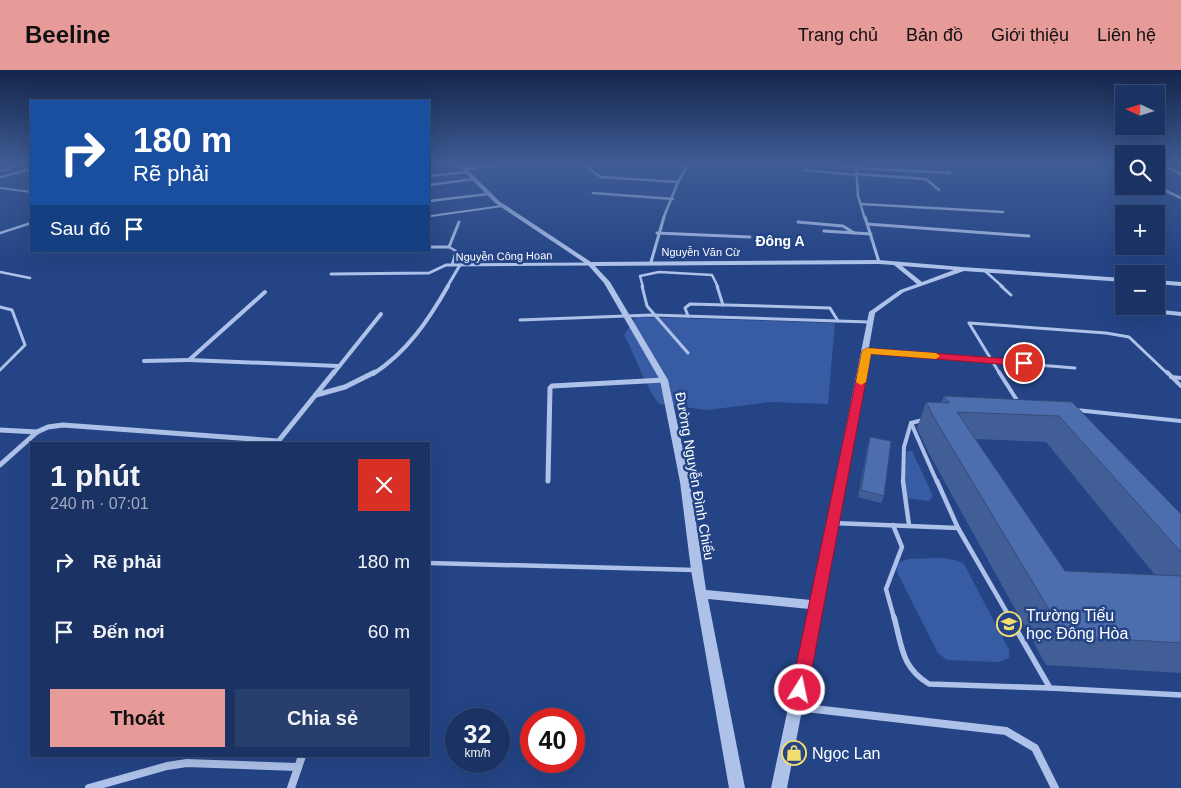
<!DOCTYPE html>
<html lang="vi">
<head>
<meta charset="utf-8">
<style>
  :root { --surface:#1b3364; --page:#283f6d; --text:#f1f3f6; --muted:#a0aabf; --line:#394e78; --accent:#e69b98 }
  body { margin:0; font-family:Helvetica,sans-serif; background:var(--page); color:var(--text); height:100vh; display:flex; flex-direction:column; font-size:19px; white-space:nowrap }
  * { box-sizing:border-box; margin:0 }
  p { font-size:16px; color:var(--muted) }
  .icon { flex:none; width:28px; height:28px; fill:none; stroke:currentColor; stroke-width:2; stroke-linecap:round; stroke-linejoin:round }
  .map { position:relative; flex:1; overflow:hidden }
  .details { position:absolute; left:30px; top:372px; width:400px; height:315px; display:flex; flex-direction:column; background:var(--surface); border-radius:0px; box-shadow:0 5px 20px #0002,0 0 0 1px var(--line) }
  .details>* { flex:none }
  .banner { position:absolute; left:30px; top:30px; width:400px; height:152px; border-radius:0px; box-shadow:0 5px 20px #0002,0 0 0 1px var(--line); background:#1a4fa0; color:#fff; overflow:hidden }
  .needle { width:32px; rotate:274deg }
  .fabs { position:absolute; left:1115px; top:15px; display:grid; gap:10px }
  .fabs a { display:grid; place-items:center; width:50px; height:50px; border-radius:0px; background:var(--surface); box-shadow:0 5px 20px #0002,0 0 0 1px var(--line); font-size:25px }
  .speed { position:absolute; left:445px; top:638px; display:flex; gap:10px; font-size:25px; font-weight:700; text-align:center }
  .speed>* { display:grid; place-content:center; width:65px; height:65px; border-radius:50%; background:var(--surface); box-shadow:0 5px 20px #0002,0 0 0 1px var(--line); line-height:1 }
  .speed small { font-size:12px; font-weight:400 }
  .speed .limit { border:8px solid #d22; background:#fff; color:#111 }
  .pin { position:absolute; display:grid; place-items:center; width:42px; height:42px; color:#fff; margin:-21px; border:2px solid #fff; border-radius:50%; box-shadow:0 1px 5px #0007 }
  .me { position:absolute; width:55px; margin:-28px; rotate:10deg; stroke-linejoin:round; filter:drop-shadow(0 0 4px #0008) }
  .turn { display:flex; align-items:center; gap:18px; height:105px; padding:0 20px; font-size:22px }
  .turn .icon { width:65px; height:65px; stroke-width:2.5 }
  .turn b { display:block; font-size:35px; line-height:42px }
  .then { display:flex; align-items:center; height:48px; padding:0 20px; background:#0003; gap:10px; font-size:19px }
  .round { display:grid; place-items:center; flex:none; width:52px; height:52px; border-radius:0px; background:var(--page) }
  .overview { display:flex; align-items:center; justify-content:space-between; height:85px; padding:0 20px }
  h1 { font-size:30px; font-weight:700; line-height:38px }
  .action { display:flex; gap:10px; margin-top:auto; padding:10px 20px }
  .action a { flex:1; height:58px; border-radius:0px; background:var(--accent); color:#111; font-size:20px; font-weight:700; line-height:58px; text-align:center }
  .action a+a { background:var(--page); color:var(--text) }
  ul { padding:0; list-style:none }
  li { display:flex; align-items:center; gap:15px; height:70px; padding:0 20px }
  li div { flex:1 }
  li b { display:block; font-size:19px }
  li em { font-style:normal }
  header { display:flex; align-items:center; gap:30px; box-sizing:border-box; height:70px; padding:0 25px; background:var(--accent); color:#111 }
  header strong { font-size:24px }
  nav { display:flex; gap:28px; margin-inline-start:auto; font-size:18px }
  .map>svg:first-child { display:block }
  .green { fill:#385ca3 }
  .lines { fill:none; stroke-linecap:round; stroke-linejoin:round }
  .service-far5 { stroke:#aec2e9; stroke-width:2 }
  .service-far4 { stroke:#aec2e9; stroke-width:2.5 }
  .service-far3 { stroke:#aec2e9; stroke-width:3 }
  .service-far2 { stroke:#aec2e9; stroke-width:4 }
  .service-far1 { stroke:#aec2e9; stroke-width:4.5 }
  .service { stroke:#aec2e9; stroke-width:5.5 }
  .minor-far4 { stroke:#aec2e9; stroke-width:2.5 }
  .minor-far3 { stroke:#aec2e9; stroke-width:3 }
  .minor-far2 { stroke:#aec2e9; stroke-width:4 }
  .minor-far1 { stroke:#aec2e9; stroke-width:5 }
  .minor { stroke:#aec2e9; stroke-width:8 }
  .tertiary { fill:#aec2e9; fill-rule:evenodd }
  .wall { fill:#415e96; fill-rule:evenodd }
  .building { fill:#4c6dae; stroke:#354c7a }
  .route { fill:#e11d48; stroke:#92132f }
  .slow { fill:#f59e0b }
  .labels { text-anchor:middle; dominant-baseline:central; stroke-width:5; stroke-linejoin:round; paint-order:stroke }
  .far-street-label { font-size:11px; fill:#fff; stroke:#244486 }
  .far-quarter-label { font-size:14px; font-weight:bold; fill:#fff; stroke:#244486 }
  .street-label { font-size:14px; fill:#fff; stroke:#244486 }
  .near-poi-label { font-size:16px; fill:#fff; stroke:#244486; text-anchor:start }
</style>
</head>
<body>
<header>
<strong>Beeline</strong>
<nav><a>Trang chủ</a><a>Bản đồ</a><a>Giới thiệu</a><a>Liên hệ</a></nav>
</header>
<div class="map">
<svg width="1181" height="718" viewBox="0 0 1181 718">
  <rect width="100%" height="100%" fill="#244486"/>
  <!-- green -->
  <g class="green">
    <path d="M636,247L835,253L828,334L769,332L708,340L659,334C643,313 637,288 624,265Z"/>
    <path d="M907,381H912L933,426L929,431L905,428L903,421Z"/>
    <path d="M909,489C926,489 948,485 964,494L1009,580V588L998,592L947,590L938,583L897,502V493Z"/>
  </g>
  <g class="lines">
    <!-- service-far5 -->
    <g class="service-far5">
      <path d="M0,94L15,97L0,101"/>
      <path d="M804,100L857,105"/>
      <path d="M0,118L31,122"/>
      <path d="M431,146L502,136"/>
    </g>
    <!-- service-far4 -->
    <g class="service-far4">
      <path d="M0,163L31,153"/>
      <path d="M449,177L456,181L452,195"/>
      <path d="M985,201L1003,217"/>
      <path d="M0,202L30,208"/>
      <path d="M643,217L640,206L659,202L712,205L718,217"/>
    </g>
    <!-- service-far3 -->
    <g class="service-far3">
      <path d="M642,216L647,236L688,283"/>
      <path d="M717,216L723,235"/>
      <path d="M1001,216L1011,225"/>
      <path d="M0,237L12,240L25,275L0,300"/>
      <path d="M688,246L685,238L690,234L830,238L838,251"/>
      <path d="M520,250L652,245L869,252"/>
      <path d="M867,281L1075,298"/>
      <path d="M1000,304L969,253L1106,263L1129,267L1168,304"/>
    </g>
    <!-- service-far2 -->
    <g class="service-far2">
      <path d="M999,302L1018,332"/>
      <path d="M1167,302L1181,316"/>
      <path d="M1171,307L1181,308"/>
      <path d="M1076,340L1181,351"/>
      <path d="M923,350L911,353L937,412"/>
      <path d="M903,412L904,377L911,353"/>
    </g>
    <!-- service-far1 -->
    <g class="service-far1">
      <path d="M903,411L909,455"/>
      <path d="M937,411L958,458"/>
      <path d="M833,453L958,458L1010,548"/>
      <path d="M893,455L902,477L886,519L894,548"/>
      <path d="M429,493L695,500"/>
    </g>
    <!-- service -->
    <g class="service">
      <path d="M894,547C902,576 901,597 929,614L1050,618"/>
      <path d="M1009,547L1050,618L1181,625"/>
    </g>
    <!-- minor-far4 -->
    <g class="minor-far4">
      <path d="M580,93L601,107L678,112"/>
      <path d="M674,93L688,94"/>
      <path d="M809,93L856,96"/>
      <path d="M856,93L858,126L865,149"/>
      <path d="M1108,93L1124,101"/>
      <path d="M1158,93L1181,104"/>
      <path d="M855,98L950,103"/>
      <path d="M464,99L514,93"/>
      <path d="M857,104L926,109L939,120"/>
      <path d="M429,106L467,102"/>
      <path d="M0,107L31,99"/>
      <path d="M429,115L473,109"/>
      <path d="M1156,116L1181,128"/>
      <path d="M593,123L673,129"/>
      <path d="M429,131L488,124"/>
      <path d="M861,134L1003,142"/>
      <path d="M663,149L678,112L689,93"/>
    </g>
    <!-- minor-far3 -->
    <g class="minor-far3">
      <path d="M865,147L879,192"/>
      <path d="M798,152L843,156L854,163"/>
      <path d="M867,154L1029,166"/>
      <path d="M824,161L871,164"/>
      <path d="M657,163L750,167"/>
      <path d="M429,177H449L459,152"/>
      <path d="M651,192L664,147"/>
      <path d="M331,204L429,203L446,195L590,194"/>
      <path d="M447,217L460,195"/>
    </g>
    <!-- minor-far2 -->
    <g class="minor-far2">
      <path d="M265,222L189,290L338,296"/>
      <path d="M1162,242L1181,244"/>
      <path d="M144,291L189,290"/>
      <path d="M333,304L381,244"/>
      <path d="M373,304C407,282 428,251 448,216"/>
    </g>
    <!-- minor-far1 -->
    <g class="minor-far1">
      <path d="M316,325L345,317L375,302"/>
      <path d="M0,360L37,362L0,395"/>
      <path d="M37,362L48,357L63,355L278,371"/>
      <path d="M276,374L334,302"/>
      <path d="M548,411L550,318L552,316L664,310"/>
    </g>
    <!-- minor -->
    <g class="minor">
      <path d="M797,637L1006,661L1035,678L1055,718"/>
      <path d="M89,718L167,696L187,693L298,697"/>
      <path d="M291,718L302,686"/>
    </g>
    <!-- tertiary -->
    <g class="tertiary">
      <path d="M456,93H461L499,131L591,192L879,190L962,197L1124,208V212L964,201L904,222L875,243L838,453L787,718H771L809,539L708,529L745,718H729L691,500L680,412L660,310L604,213L588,195L495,133ZM879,194L894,195L917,214L900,220L869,242L811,530L706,520L690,412L668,310L610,212L595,196ZM902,196L954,200L922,212Z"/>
      <path d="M1156,210L1181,212V216L1156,214Z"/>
    </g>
  </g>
  <!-- wall -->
  <g class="wall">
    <path d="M944,326L1072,332L1181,444V603L1046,595L926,378L917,358L926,332L941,333ZM975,369L1046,372L1155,505L1065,501Z"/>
    <path d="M870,367L884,426L881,433L858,427L868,374Z"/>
  </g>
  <!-- building -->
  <g class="building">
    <path d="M944,326L1072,332L1181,444V482L1059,346L957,342L1065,501L1181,506V573L1065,566L936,351L926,332L949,333Z"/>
    <path d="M870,367L891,371L884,426L861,420Z"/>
  </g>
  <!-- sky -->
  <linearGradient id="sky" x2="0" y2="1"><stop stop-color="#14254a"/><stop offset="0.48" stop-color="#3f5c95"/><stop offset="1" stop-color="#3f5c95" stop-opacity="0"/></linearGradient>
  <rect width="1181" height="194" fill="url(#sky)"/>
  <!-- route -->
  <path class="route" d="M867,278L1024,290L1029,293L1024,296L871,284L808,620L806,625L800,628L793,625L791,620L862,281Z"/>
  <!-- slow -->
  <path class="slow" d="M867,278L936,283L940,286L936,289L871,284L866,312L861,315L856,312L862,281Z"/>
  <!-- icons -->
  <defs>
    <symbol id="school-ring" viewBox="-11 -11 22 22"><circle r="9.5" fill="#244486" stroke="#f3dd71" stroke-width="1.5"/><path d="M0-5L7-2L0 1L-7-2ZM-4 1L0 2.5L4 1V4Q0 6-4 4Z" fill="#f3dd71"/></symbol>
    <symbol id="shop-ring" viewBox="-11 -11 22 22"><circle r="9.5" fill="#244486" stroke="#f3dd71" stroke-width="1.5"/><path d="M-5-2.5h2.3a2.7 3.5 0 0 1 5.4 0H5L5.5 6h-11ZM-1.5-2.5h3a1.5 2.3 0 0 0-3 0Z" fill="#f3dd71"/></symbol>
  </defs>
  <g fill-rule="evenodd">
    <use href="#school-ring" x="995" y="540" width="28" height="28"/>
    <use href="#shop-ring" x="780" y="669" width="28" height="28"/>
  </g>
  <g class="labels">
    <!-- far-street labels -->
    <g class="far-street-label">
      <text x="701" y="182">Nguyễn Văn Cừ</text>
      <text transform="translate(504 186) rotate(-1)">Nguyễn Công Hoan</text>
    </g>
    <!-- far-quarter labels -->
    <g class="far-quarter-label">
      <text x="780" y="171">Đông A</text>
    </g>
    <!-- street labels -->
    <g class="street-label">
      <text transform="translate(695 406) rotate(80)">Đường Nguyễn Đình Chiểu</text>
    </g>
    <!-- near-poi labels -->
    <g class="near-poi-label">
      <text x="1026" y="545">Trường Tiểu<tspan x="1026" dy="18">học Đông Hòa</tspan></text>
      <text x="812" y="683">Ngọc Lan</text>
    </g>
  </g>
</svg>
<div class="fabs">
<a><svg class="needle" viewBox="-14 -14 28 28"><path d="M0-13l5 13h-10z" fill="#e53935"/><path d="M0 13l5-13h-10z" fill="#a0aabf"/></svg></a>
<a><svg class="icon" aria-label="search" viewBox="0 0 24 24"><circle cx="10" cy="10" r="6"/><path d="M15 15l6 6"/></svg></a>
<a>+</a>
<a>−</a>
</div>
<div class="speed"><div>32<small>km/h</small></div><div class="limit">40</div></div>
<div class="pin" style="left:1024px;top:293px;background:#d93025"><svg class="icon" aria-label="arrive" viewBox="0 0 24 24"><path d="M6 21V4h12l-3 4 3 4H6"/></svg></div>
<svg class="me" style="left:800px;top:620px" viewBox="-20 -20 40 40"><circle r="17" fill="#e11d48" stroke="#fff" stroke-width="3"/><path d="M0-11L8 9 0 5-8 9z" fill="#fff"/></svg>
<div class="banner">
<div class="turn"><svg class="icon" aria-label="right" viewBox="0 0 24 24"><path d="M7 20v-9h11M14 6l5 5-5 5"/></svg><div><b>180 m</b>Rẽ phải</div></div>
<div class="then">Sau đó<svg class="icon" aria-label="arrive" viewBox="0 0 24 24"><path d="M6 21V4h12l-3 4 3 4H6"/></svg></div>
</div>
<section class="details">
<div class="overview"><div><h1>1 phút</h1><p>240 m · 07:01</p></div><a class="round" style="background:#d93025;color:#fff"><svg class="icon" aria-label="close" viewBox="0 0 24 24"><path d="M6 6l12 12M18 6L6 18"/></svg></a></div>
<ul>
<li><svg class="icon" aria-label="right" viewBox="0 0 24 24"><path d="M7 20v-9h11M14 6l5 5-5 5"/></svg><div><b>Rẽ phải</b></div><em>180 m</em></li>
<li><svg class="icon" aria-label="arrive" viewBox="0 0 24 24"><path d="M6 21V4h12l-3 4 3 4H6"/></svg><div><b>Đến nơi</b></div><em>60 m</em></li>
</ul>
<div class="action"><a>Thoát</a><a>Chia sẻ</a></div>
</section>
</div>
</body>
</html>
